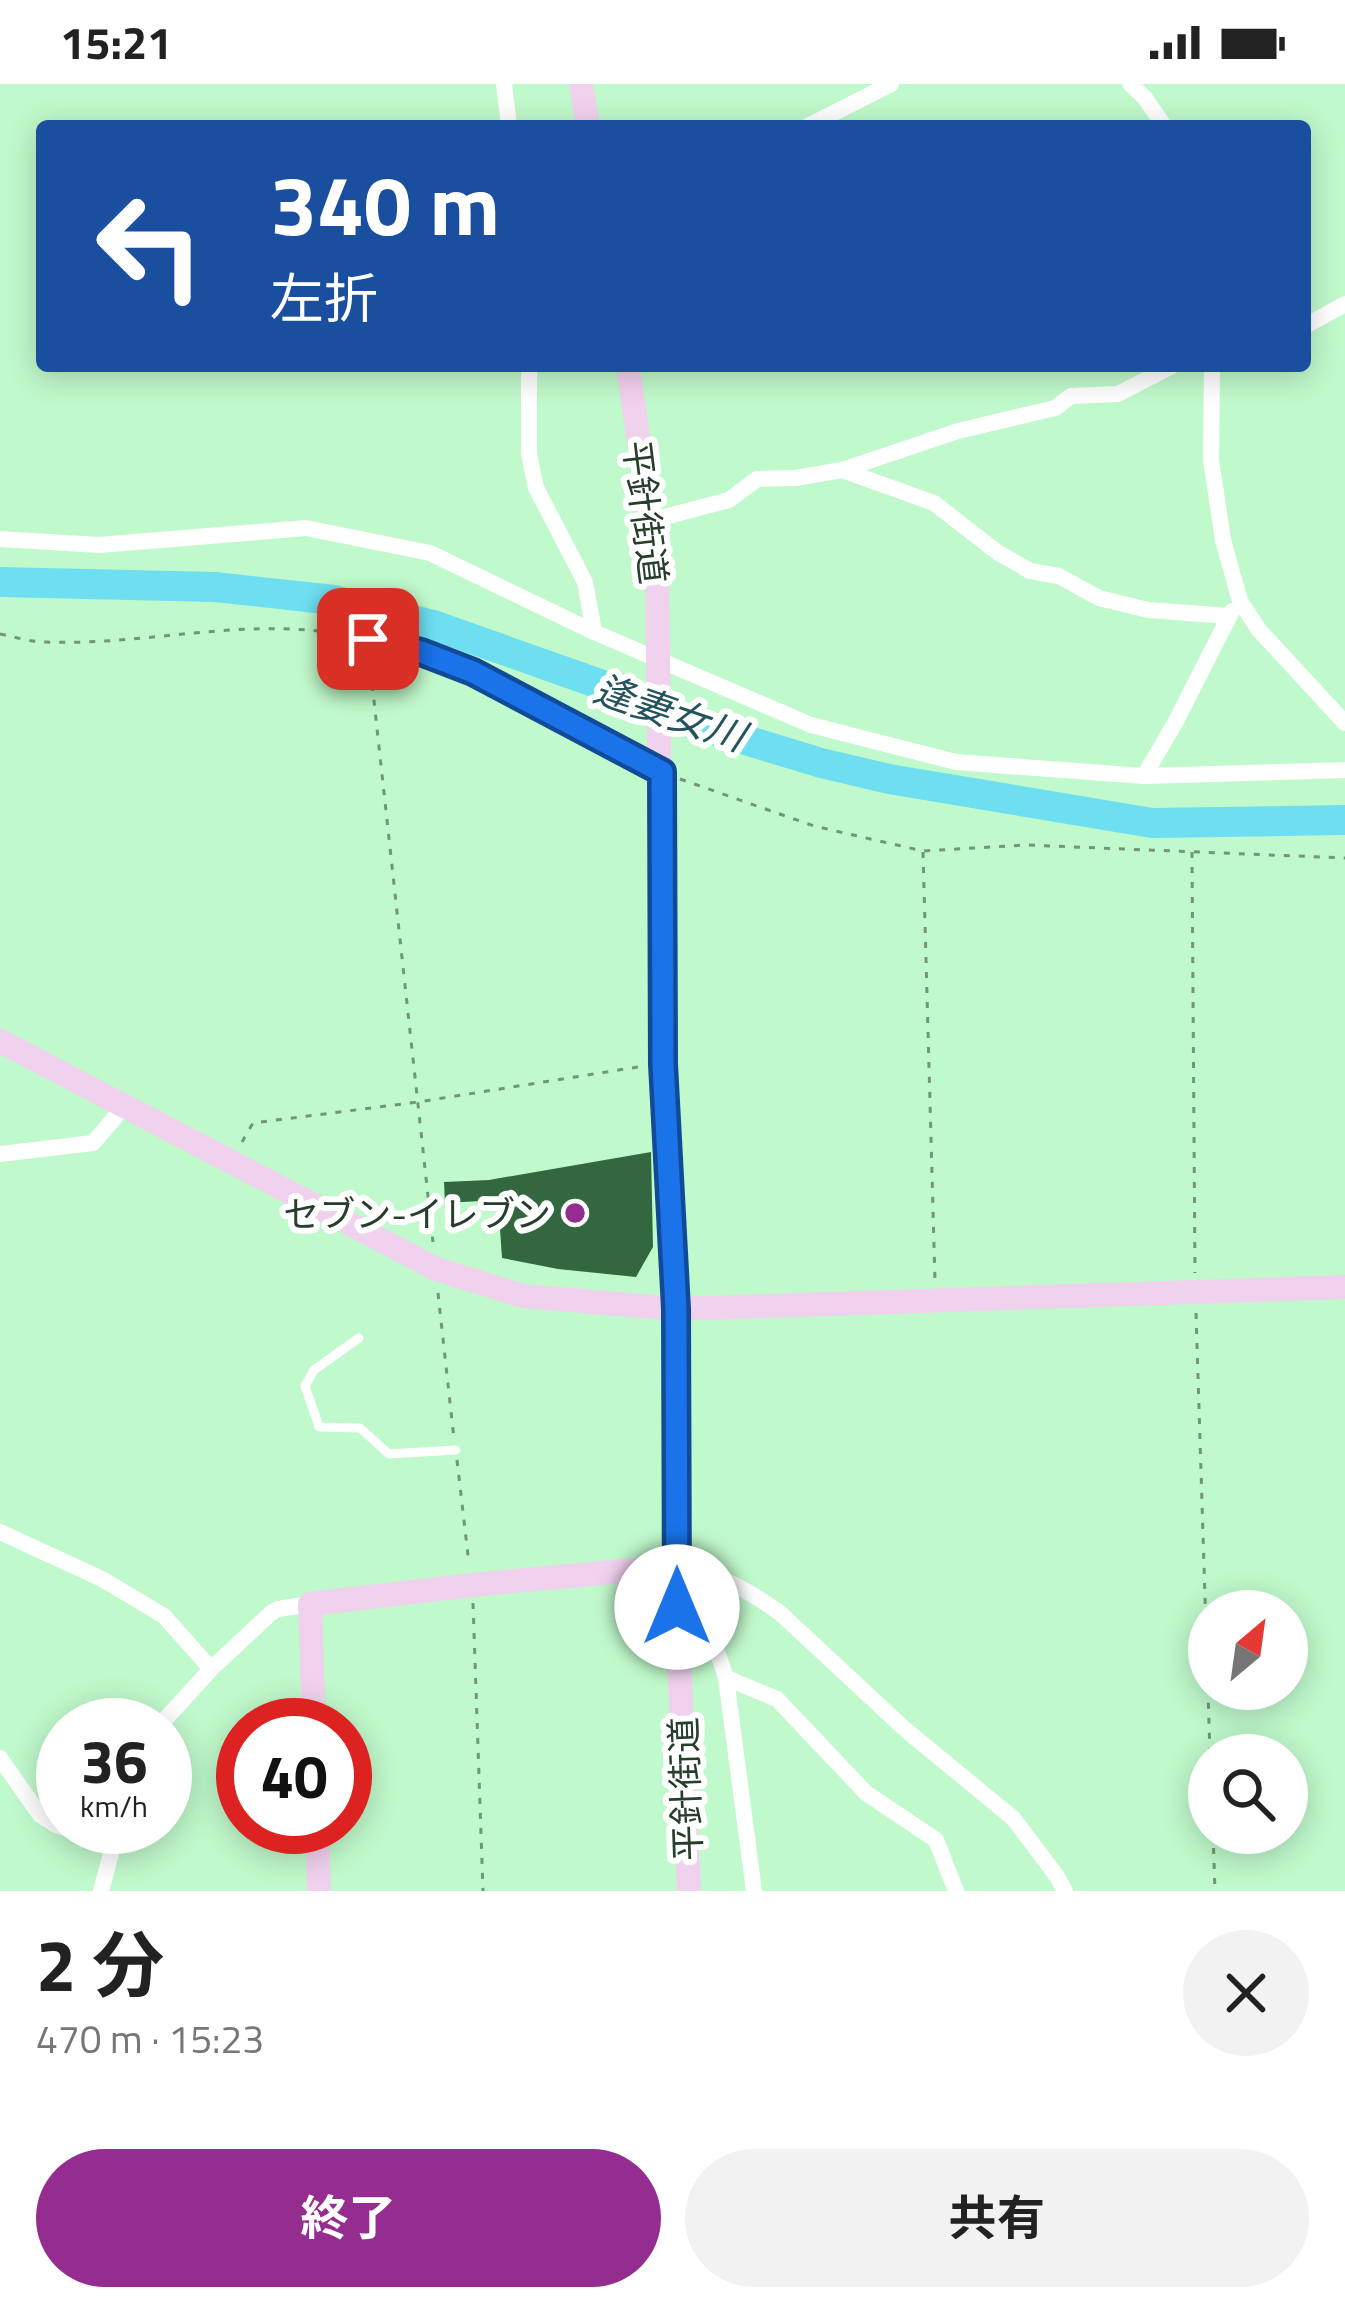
<!DOCTYPE html>
<html lang="ja">
<head>
<meta charset="utf-8">
<style>
  :root { --surface:#fff; --page:#f2f2f2; --text:#222; --muted:#767676; --accent:#952c8f }
  body { margin:0; font-family:"Titillium Web","Noto Sans JP",sans-serif; background:var(--page); color:var(--text); height:100vh; display:flex; flex-direction:column; font-size:45px; white-space:nowrap }
  * { box-sizing:border-box; margin:0 }
  p { font-size:39px; color:var(--muted) }
  .icon { flex:none; width:66px; height:66px; fill:none; stroke:currentColor; stroke-width:2; stroke-linecap:round; stroke-linejoin:round }
  .map { position:relative; height:1807px; overflow:hidden }
  .details { display:flex; flex-direction:column; background:var(--surface); flex:1 }
  .details>* { flex:none }
  .guide { position:absolute; left:36px; top:36px; width:1275px; height:252px; border-radius:12px; box-shadow:0 6px 30px #0003; background:#1a4fa0; color:#fff; overflow:hidden }
  .needle { width:78px; rotate:29deg }
  .fabs { position:absolute; left:1188px; top:1506px; display:grid; gap:24px }
  .fabs a { display:grid; place-items:center; width:120px; height:120px; border-radius:50%; background:var(--surface); box-shadow:0 6px 30px #0003; font-size:60px }
  .speed { position:absolute; left:36px; top:1614px; display:flex; gap:24px; font-size:60px; font-weight:700; text-align:center }
  .speed>* { display:grid; place-content:center; width:156px; height:156px; border-radius:50%; background:var(--surface); box-shadow:0 6px 30px #0003; line-height:1 }
  .speed small { font-size:30px; font-weight:400 }
  .speed .limit { border:18px solid #d22; background:#fff; color:#111 }
  .pin { position:absolute; display:grid; place-items:center; width:102px; height:102px; color:#fff; margin:-51px; border-radius:24px; box-shadow:0 6px 18px #0006 }
  .me { position:absolute; width:132px; margin:-66px; rotate:0deg; stroke-linejoin:round; filter:drop-shadow(0 0 9px #0008) }
  .turn { display:flex; align-items:center; gap:42px; height:252px; padding:0 36px; font-size:54px }
  .turn .icon { width:156px; height:156px; stroke-width:2.5 }
  .turn b { display:block; font-size:84px; line-height:102px }
  .round { display:grid; place-items:center; flex:none; width:126px; height:126px; border-radius:63px; background:var(--page) }
  .overview { display:flex; align-items:center; justify-content:space-between; height:204px; padding:0 36px }
  h1 { font-size:72px; font-weight:700; line-height:90px }
  .button { display:flex; gap:24px; margin-top:auto; padding:24px 36px }
  .button a { flex:1; height:138px; border-radius:72px; background:var(--accent); color:#fff; font-size:48px; font-weight:700; line-height:138px; text-align:center }
  .button a+a { background:var(--page); color:var(--text) }
  .status { display:flex; justify-content:space-between; align-items:center; height:84px; padding:0 60px; background:var(--surface); direction:ltr }
  .status svg { height:33px; fill:currentColor }
  .map>svg:first-child { display:block }
  .lines { fill:none; stroke-linecap:round; stroke-linejoin:round }
  .river { stroke:#6edef1; stroke-width:30 }
  .building { fill:#326740 }
  .path { stroke:#709777; stroke-width:3; stroke-dasharray:6 9; stroke-linecap:butt }
  .lane { stroke:#fff; stroke-width:9 }
  .street { stroke:#fff; stroke-width:16 }
  .secondary { stroke:#f1d2ee; stroke-width:24 }
  .route-casing { stroke:#114b97; stroke-width:30 }
  .route { stroke:#1a73e8; stroke-width:21 }
  .poi-dot { fill:#952c8f; stroke:#fff; stroke-width:4.5 }
  .labels { text-anchor:middle; dominant-baseline:central; stroke-width:12; stroke-linejoin:round; paint-order:stroke }
  .street-label { font-size:36px; fill:#273e2c; stroke:#fff }
  .poi-label { font-size:36px; fill:#273e2c; stroke:#fff; text-anchor:end }
  .water-label { font-size:39px; font-style:italic; fill:#23545c; stroke:#fff }
</style>
</head>
<body>
<div class="status"><b>15:21</b><svg viewBox="0 0 49 12"><path d="M0 12V9h3v3zM5 12V6h3v6zM10 12V3h3v9zM15 12V0h3v12zM26 1h20v11H26zM47 4h2v5h-2z"/></svg></div>
<div class="map">
<svg width="1345" height="1807" viewBox="0 0 1345 1807">
  <rect width="100%" height="100%" fill="#c0f9cb"/>
  <g class="lines">
    <!-- river -->
    <path class="river" d="M0,498L215,503L334,516L433,541L608,603L670,633L821,679L889,695L1152,739L1345,736"/>
  </g>
  <!-- building -->
  <path class="building" d="M651,1068L653,1163L636,1193L558,1185L502,1174L498,1116L445,1119L444,1098L489,1096Z"/>
  <g class="lines">
    <!-- path -->
    <g class="path">
      <path d="M0,550C15,553 30,558 46,558C148,562 247,531 350,552"/>
      <path d="M369,571L433,1158"/>
      <path d="M680,695L814,742L923,767L1026,761L1345,774"/>
      <path d="M923,768L935,1197"/>
      <path d="M1192,768L1195,1189"/>
      <path d="M242,1058L253,1039L418,1018L644,982"/>
      <path d="M438,1209L454,1355"/>
      <path d="M1196,1229L1210,1671"/>
      <path d="M457,1376L469,1480"/>
      <path d="M473,1519L483,1807"/>
      <path d="M1213,1749L1215,1807"/>
    </g>
    <!-- lane -->
    <path class="lane" d="M359,1254L314,1286L305,1302L319,1343L360,1344L389,1370L456,1366"/>
    <!-- street -->
    <g class="street">
      <path d="M504,0L509,42"/>
      <path d="M1130,0L1145,14L1164,42"/>
      <path d="M808,42L891,0"/>
      <path d="M1305,242L1345,220"/>
      <path d="M529,282V370L536,404L585,498L594,548"/>
      <path d="M1212,282L1211,376L1223,456L1240,517L1259,546L1345,639"/>
      <path d="M842,386L934,419L997,468L1030,487L1059,492L1099,514L1148,526L1228,532"/>
      <path d="M649,437L729,416L757,395L795,394L842,386L958,347L1055,324L1071,312L1118,310L1172,282"/>
      <path d="M0,455L99,461L306,444L430,469L594,548L811,641L956,678L1144,692L1345,686"/>
      <path d="M367,555L421,568L473,588L662,688"/>
      <path d="M1144,692L1175,639L1232,527"/>
      <path d="M0,1070L93,1059L123,1024"/>
      <path d="M0,1448L102,1495L164,1532L211,1585"/>
      <path d="M677,1482C713,1486 751,1508 780,1529L907,1647L1013,1734L1056,1791L1065,1807"/>
      <path d="M677,1524C707,1539 717,1563 726,1594L754,1807"/>
      <path d="M726,1594L777,1615L866,1709L936,1756L956,1807"/>
      <path d="M160,1641L211,1585L271,1529L278,1525L310,1520"/>
      <path d="M0,1674L40,1731L56,1741L113,1761"/>
      <path d="M101,1807L118,1743"/>
    </g>
    <!-- secondary -->
    <g class="secondary">
      <path d="M581,0L588,42"/>
      <path d="M628,282L657,486L663,979L676,1225L677,1524L689,1807"/>
      <path d="M0,957L436,1185L523,1212L676,1225L1345,1203"/>
      <path d="M314,1641L310,1520L472,1501L677,1482"/>
      <path d="M317,1743L319,1807"/>
    </g>
  </g>
  <g class="lines">
    <defs>
      <path id="route" d="M368,555L421,568L473,588L662,688L663,980L676,1225L677,1523"/>
    </defs>
    <!-- route casing -->
    <use href="#route" class="route-casing"/>
    <!-- route -->
    <use href="#route" class="route"/>
  </g>
  <!-- markers -->
  <circle class="poi-dot" cx="575" cy="1129" r="12"/>
  <g class="labels">
    <!-- street labels -->
    <g class="street-label">
      <text transform="translate(646 428) rotate(83)">平針街道</text>
      <text transform="translate(685 1705) rotate(-92)">平針街道</text>
    </g>
    <!-- poi labels -->
    <g class="poi-label">
      <text x="551" y="1129">セブン-イレブン</text>
    </g>
    <!-- water labels -->
    <g class="water-label">
      <text transform="translate(670 628) rotate(19)">逢妻女川</text>
    </g>
  </g>
</svg>
<div class="fabs">
<a><svg class="needle" viewBox="-14 -14 28 28"><path d="M0-13l5 13h-10z" fill="#e53935"/><path d="M0 13l5-13h-10z" fill="#767676"/></svg></a>
<a><svg class="icon" aria-label="search" viewBox="0 0 24 24"><circle cx="10" cy="10" r="6"/><path d="M15 15l6 6"/></svg></a>
</div>
<div class="speed"><div>36<small>km/h</small></div><div class="limit">40</div></div>
<div class="pin" style="left:368px;top:555px;background:#d93025"><svg class="icon" aria-label="arrive" viewBox="0 0 24 24"><path d="M6 21V4h12l-3 4 3 4H6"/></svg></div>
<svg class="me" style="left:677px;top:1523px" viewBox="-20 -20 40 40"><circle r="19" fill="#fff"/><path d="M0-13L10 11 0 6-10 11z" fill="#1a73e8"/></svg>
<div class="guide">
<div class="turn"><svg class="icon" aria-label="left" viewBox="0 0 24 24"><path d="M17 20v-9H6M10 6l-5 5 5 5"/></svg><div><b>340 m</b>左折</div></div>
</div>
</div>
<section class="details">
<div class="overview"><div><h1>2 分</h1><p>470 m · 15:23</p></div><a class="round"><svg class="icon" aria-label="close" viewBox="0 0 24 24"><path d="M6 6l12 12M18 6L6 18"/></svg></a></div>
<div class="button"><a>終了</a><a>共有</a></div>
</section>
</body>
</html>
